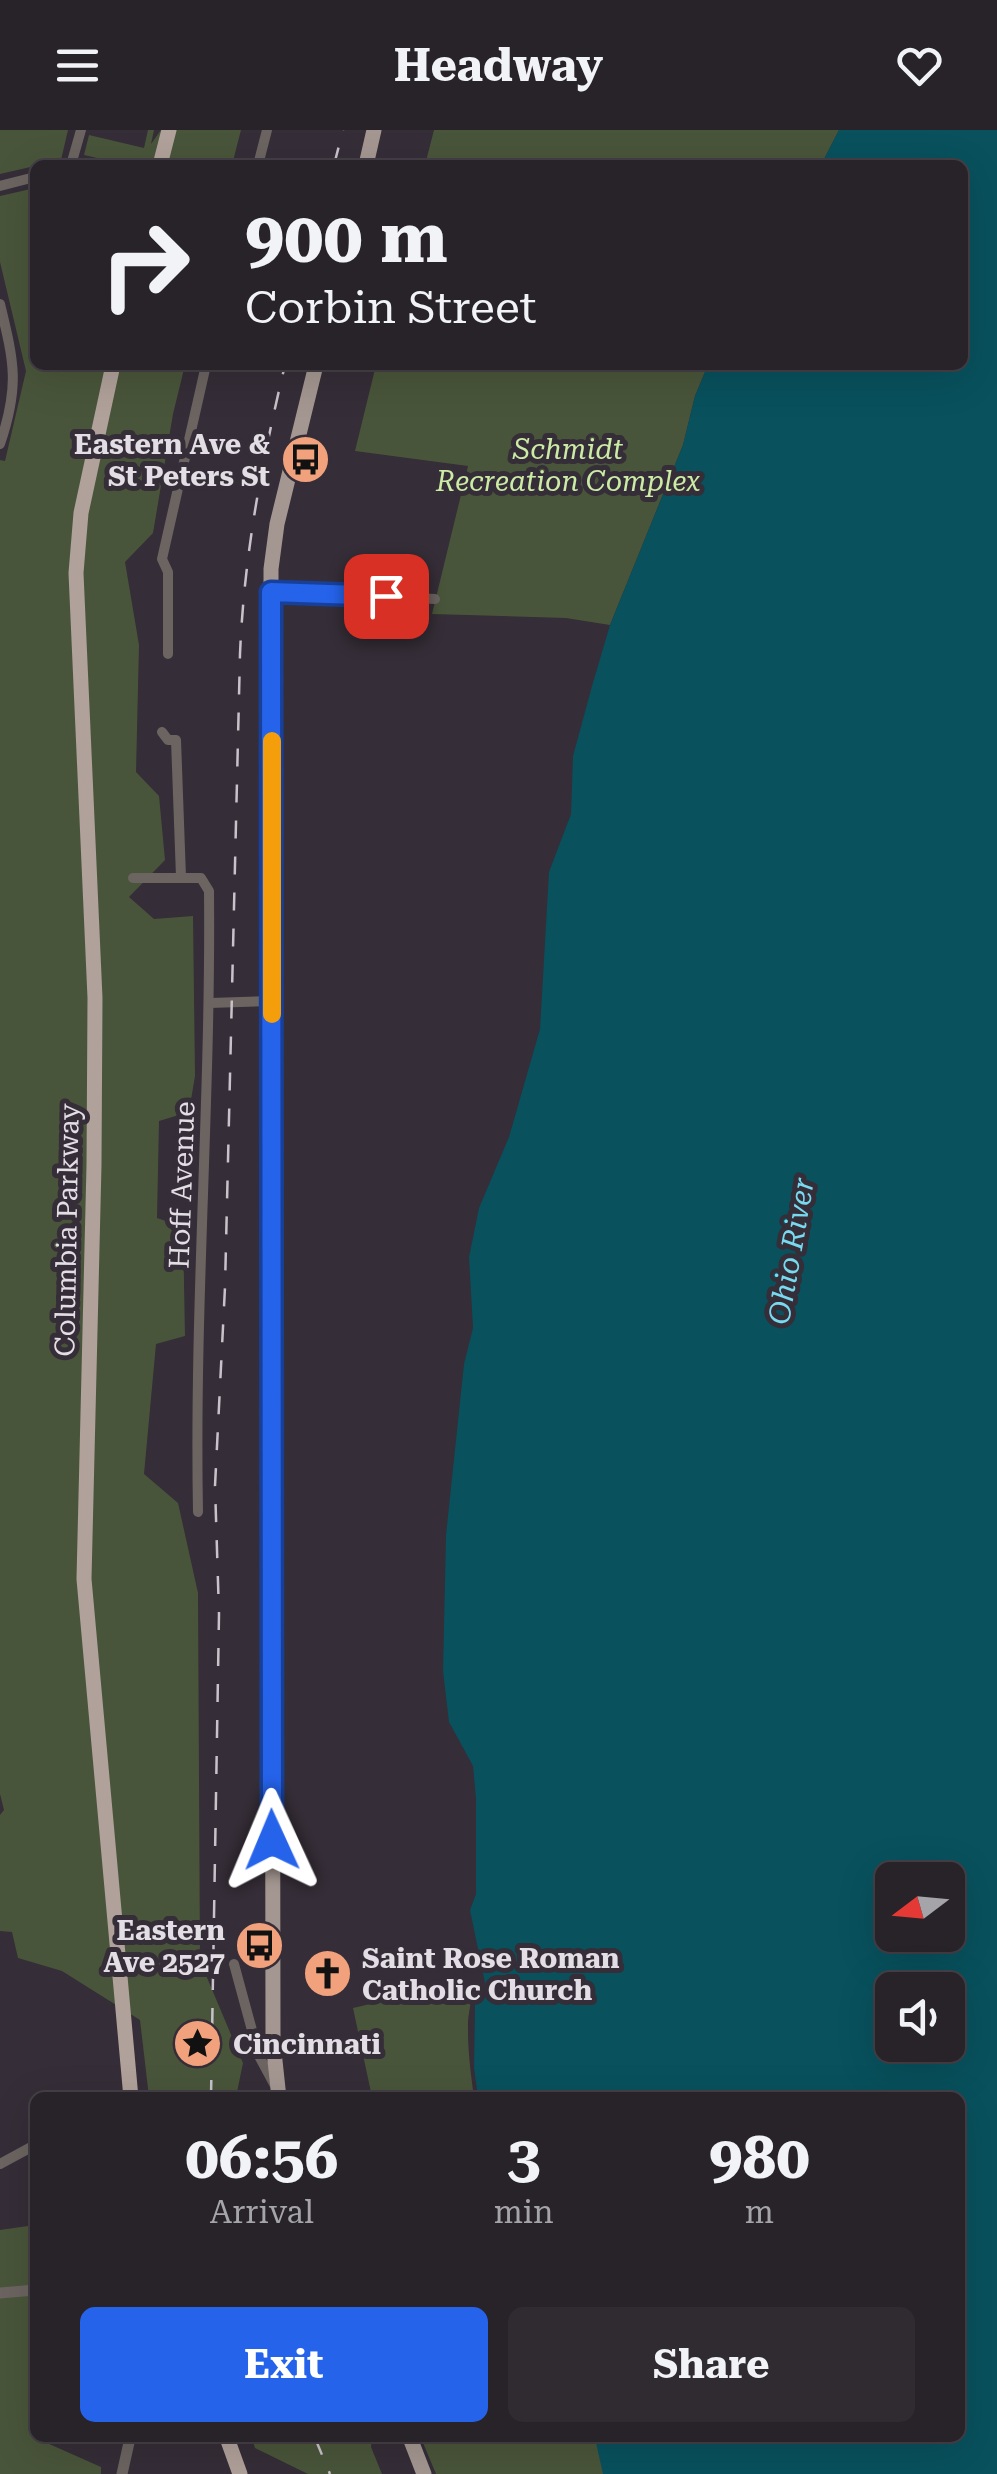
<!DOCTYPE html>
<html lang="en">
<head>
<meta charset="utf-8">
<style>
  :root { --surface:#282229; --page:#302a31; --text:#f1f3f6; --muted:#a5a4a8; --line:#443f46; --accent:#2563eb }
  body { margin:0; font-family:"Roboto Serif",serif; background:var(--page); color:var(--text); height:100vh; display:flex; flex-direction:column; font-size:38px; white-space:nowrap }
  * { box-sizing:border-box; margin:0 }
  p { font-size:32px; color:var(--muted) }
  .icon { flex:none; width:55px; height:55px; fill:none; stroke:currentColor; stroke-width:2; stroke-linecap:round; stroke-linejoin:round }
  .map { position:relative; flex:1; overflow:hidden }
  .sheet { position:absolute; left:30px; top:1962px; width:935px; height:350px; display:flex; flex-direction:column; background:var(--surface); border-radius:15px; box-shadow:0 10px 40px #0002,0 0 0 2px var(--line) }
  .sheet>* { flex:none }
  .hud { position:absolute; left:30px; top:30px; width:938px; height:210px; border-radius:15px; box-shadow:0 10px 40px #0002,0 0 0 2px var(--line); background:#282229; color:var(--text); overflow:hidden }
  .needle { width:65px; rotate:254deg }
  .buttons { position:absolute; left:875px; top:1732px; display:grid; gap:20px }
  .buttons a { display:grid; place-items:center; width:90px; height:90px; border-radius:15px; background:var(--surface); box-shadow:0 10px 40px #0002,0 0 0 2px var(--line); font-size:50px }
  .pin { position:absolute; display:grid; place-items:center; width:85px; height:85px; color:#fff; margin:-42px; border-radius:20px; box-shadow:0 5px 15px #0006 }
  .me { position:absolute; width:110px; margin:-55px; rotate:359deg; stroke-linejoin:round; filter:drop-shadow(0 0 8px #0008) }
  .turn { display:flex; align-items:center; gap:35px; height:210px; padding:0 50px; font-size:45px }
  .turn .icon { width:130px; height:130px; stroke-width:2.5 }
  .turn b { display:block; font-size:70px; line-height:85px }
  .eta { display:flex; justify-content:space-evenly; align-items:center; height:170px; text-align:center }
  .eta b { font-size:60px; font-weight:700; line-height:70px }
  .primary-button { display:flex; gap:20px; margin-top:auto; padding:20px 50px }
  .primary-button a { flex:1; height:115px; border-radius:15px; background:var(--accent); color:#fff; font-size:40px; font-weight:700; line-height:115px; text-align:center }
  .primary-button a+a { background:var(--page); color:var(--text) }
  header { display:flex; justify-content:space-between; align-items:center; height:130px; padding:0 50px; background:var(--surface); font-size:45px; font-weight:700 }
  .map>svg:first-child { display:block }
  .green { fill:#49553a }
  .water { fill:#08515d; fill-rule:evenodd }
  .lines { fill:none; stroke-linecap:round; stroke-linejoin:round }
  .minor { stroke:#6b6461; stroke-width:10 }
  .tertiary { stroke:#6b6461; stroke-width:11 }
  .primary { stroke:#a49791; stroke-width:15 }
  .trunk { stroke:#b0a19a; stroke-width:15 }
  .rail { stroke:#c8c2ca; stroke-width:2.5; stroke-dasharray:18 18; stroke-linecap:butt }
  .route-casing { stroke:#184099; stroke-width:25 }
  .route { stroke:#2563eb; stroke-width:18 }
  .slow { stroke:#f59e0b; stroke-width:18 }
  .labels { text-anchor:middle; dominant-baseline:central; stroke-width:10; stroke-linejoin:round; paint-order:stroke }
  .poi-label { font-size:28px; font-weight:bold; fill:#e3dee5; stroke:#352d37; text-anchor:end }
  .park-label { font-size:28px; font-style:italic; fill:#cceba5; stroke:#352d37 }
  .street-label { font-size:28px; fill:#e3dee5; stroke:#352d37 }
  .water-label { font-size:30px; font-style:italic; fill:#77daef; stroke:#352d37 }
</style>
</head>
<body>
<header><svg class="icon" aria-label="menu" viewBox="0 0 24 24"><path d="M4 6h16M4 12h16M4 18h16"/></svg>Headway<svg class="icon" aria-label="heart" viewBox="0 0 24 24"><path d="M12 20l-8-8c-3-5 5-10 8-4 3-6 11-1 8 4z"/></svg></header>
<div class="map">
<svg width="997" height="2344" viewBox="0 0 997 2344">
  <rect width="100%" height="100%" fill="#352d37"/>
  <!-- green -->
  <g class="green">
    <path d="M0,0H68L61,30L0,44Z"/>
    <path d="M148,0H154L151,14L161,0H241L232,35H109L97,28L84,25L89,5L144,18Z"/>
    <path d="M434,0H839L821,35H425Z"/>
    <path d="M35,58V235H185L173,284L153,403L125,432L139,515L136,642L159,666L165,730L129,767L154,789L193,786L195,946L189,982L159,991L157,1088L183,1097L185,1206L156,1214L144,1344L178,1373L198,1463L200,1831L243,1933L236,1967H149L140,1890L62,1841L18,1828L12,1802L0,1801V1685L4,1680L0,1664V330L5,331L26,241L0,132V66Z"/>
    <path d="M376,235H708L695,266L683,315L610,495L566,488L432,484L468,336L355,321Z"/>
    <path d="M468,1851C475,1872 467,1879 468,1900C468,1923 471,1945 474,1967H372L353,1878Z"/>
    <path d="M35,2095V2308H48L47,2313L101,2337V2344H0V2100Z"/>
    <path d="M252,2308H372L371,2317L382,2344H308L255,2318Z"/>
    <path d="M421,2308H610L622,2344H436Z"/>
  </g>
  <!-- water -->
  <path class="water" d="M839,0H997V2344H603L595,2308H960V1968L478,1967L474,1938L475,1874L485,1853L470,1780L476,1764V1669L473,1636L449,1592L443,1541L446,1405L464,1234L473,1198L469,1127L479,1078L509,1007L540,899L549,742L571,684L573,626L592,556L610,495L683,315L695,266L708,235H962V35H821ZM892,1750H948V1805H892ZM892,1860H948V1915H892Z"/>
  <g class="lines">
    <!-- minor -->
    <g class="minor">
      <path d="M71,35L81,0"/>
      <path d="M258,35L267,0"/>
      <path d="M0,56L35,47"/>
      <path d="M0,174C14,232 20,255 0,314"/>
      <path d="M271,461L435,469"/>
      <path d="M168,524V442L162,429L206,235"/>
      <path d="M162,602L168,610H176L181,747"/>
      <path d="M133,748H201L209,761C211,968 194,1175 198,1382"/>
      <path d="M210,873L272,871"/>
      <path d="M234,1834L259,1926L274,1954"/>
      <path d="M0,2034L35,2015"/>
    </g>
    <!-- tertiary -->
    <g class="tertiary">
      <path d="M0,2163L35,2160"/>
      <path d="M122,2344L130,2308"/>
    </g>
    <!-- primary -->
    <g class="primary">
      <path d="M366,35L374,0"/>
      <path d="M279,1968L273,1912L271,439L277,394L316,235"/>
      <path d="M410,2308L424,2344"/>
    </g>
    <!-- trunk -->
    <g class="trunk">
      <path d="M160,35L169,0"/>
      <path d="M113,235L81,383L76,443L95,868L94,1035L84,1449L131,1968"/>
      <path d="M227,2308L240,2344"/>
    </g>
    <!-- rail -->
    <g class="rail">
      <path d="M334,35L343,0"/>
      <path d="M211,1968L219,1484L215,1356L225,1157L240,524C244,425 262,331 285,235"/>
      <path d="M315,2308L330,2344"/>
    </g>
  </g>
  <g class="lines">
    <defs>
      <path id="route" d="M272,1710L271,462L386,466"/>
    </defs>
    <!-- route casing -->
    <use href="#route" class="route-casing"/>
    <!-- route -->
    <use href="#route" class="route"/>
    <!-- slow -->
    <path class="slow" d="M272,884V611"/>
  </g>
  <!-- icons -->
  <defs>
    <symbol id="bus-disc" viewBox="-11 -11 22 22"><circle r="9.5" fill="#f1a17c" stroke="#352d37"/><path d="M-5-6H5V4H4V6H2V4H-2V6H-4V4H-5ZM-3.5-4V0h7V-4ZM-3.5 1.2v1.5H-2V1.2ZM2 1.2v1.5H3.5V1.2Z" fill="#111"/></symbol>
    <symbol id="church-disc" viewBox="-11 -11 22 22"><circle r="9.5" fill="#f1a17c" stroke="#352d37"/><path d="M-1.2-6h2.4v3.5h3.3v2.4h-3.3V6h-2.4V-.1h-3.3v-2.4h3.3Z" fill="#111"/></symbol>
    <symbol id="sight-disc" viewBox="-11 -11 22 22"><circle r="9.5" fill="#f1a17c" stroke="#352d37"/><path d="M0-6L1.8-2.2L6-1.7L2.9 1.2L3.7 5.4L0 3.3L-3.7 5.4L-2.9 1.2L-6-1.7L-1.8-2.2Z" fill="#111"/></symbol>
  </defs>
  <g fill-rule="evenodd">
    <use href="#bus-disc" x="278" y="302" width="55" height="55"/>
    <use href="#bus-disc" x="232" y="1788" width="55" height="55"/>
    <use href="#church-disc" x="300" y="1816" width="55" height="55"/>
    <use href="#sight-disc" x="170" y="1886" width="55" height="55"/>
  </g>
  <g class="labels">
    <!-- poi labels -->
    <g class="poi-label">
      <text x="270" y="314">Eastern Ave &amp;<tspan x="270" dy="32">St Peters St</tspan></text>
      <text x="225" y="1800">Eastern<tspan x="225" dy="32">Ave 2527</tspan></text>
      <text x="362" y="1828" text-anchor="start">Saint Rose Roman<tspan x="362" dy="32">Catholic Church</tspan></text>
      <text x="233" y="1914" text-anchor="start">Cincinnati</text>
    </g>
    <!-- park labels -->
    <g class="park-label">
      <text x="568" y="319">Schmidt<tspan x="568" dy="32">Recreation Complex</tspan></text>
    </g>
    <!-- street labels -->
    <g class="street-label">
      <text transform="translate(182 1055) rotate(-88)">Hoff Avenue</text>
      <text transform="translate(67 1100) rotate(-89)">Columbia Parkway</text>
    </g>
    <!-- water labels -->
    <g class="water-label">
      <text transform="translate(791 1121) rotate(-80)">Ohio River</text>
    </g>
  </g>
</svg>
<div class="buttons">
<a><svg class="needle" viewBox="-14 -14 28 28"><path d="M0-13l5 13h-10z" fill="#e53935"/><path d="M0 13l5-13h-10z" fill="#a5a4a8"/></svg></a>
<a><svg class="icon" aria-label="sound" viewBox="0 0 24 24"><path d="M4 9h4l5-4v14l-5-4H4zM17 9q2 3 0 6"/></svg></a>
</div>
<div class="pin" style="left:386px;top:466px;background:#d93025"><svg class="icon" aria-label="arrive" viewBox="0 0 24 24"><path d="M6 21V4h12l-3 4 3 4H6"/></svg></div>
<svg class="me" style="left:272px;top:1710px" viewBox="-20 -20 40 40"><path d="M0-17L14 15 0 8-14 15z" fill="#2563eb" stroke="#fff" stroke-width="4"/></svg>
<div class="hud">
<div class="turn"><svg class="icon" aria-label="right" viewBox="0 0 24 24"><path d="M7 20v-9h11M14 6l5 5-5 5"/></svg><div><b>900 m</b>Corbin Street</div></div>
</div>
<section class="sheet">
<div class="eta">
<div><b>06:56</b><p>Arrival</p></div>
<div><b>3</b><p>min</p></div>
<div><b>980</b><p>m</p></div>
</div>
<div class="primary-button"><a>Exit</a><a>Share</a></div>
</section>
</div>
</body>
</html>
